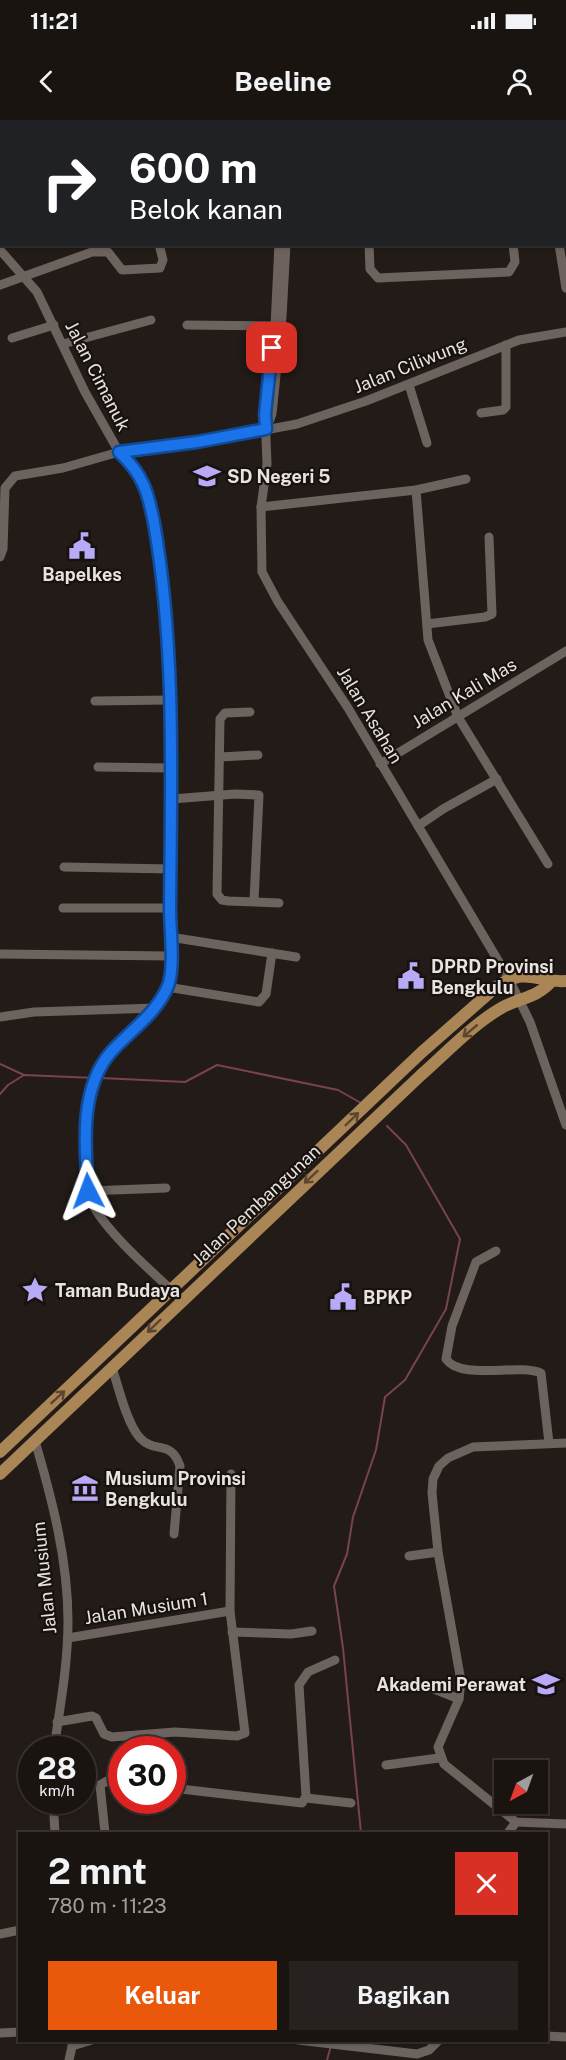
<!DOCTYPE html>
<html lang="id">
<head>
<meta charset="utf-8">
<style>
  :root { --surface:#1a1411; --page:#27211f; --text:#f1f3f6; --muted:#9f9e9f; --line:#383331; --accent:#ea580c }
  body { margin:0; font-family:"Public Sans",sans-serif; background:var(--page); color:var(--text); height:100vh; display:flex; flex-direction:column; font-size:22px; white-space:nowrap }
  * { box-sizing:border-box; margin:0 }
  p { font-size:20px; color:var(--muted) }
  .icon { flex:none; width:33px; height:33px; fill:none; stroke:currentColor; stroke-width:2; stroke-linecap:round; stroke-linejoin:round }
  .map { position:relative; flex:1; overflow:hidden }
  .sheet { position:absolute; left:18px; top:1712px; width:530px; height:210px; display:flex; flex-direction:column; background:var(--surface); border-radius:0px; box-shadow:0 2px 4px #0004,0 0 0 2px var(--line) }
  .sheet>* { flex:none }
  .hud { position:absolute; left:0px; top:0px; width:567px; height:126px; box-shadow:0 2px 4px #0004,0 0 0 2px var(--line); background:#202124; color:#fff; overflow:hidden }
  .needle { width:39px; rotate:221deg }
  .tools { position:absolute; left:494px; top:1640px; display:grid; gap:12px }
  .tools a { display:grid; place-items:center; width:54px; height:54px; border-radius:0px; background:var(--surface); box-shadow:0 2px 4px #0004,0 0 0 2px var(--line); font-size:30px }
  .speed { position:absolute; left:18px; top:1616px; display:flex; gap:12px; font-size:30px; font-weight:700; text-align:center }
  .speed>* { display:grid; place-content:center; width:78px; height:78px; border-radius:50%; background:var(--surface); box-shadow:0 2px 4px #0004,0 0 0 2px var(--line); line-height:1 }
  .speed small { font-size:15px; font-weight:400 }
  .speed .limit { border:9px solid #d22; background:#fff; color:#111 }
  .pin { position:absolute; display:grid; place-items:center; width:51px; height:51px; color:#fff; margin:-26px; border-radius:12px; box-shadow:0 3px 9px #0006 }
  .me { position:absolute; width:66px; margin:-33px; rotate:357deg; stroke-linejoin:round; filter:drop-shadow(0 0 4px #0008) }
  .turn { display:flex; align-items:center; gap:21px; height:126px; padding:0 30px; font-size:27px }
  .turn .icon { width:78px; height:78px; stroke-width:2.5 }
  .turn b { display:block; font-size:42px; line-height:51px }
  .round { display:grid; place-items:center; flex:none; width:63px; height:63px; border-radius:0px; background:var(--page) }
  .headline { display:flex; align-items:center; justify-content:space-between; height:102px; padding:0 30px }
  h1 { font-size:36px; font-weight:700; line-height:45px }
  .cta { display:flex; gap:12px; margin-top:auto; padding:12px 30px }
  .cta a { flex:1; height:69px; border-radius:0px; background:var(--accent); color:#fff; font-size:24px; font-weight:700; line-height:69px; text-align:center }
  .cta a+a { background:var(--page); color:var(--text) }
  .status { display:flex; justify-content:space-between; align-items:center; height:42px; padding:0 30px; background:var(--surface); direction:ltr }
  .status svg { height:16px; fill:currentColor }
  header { display:flex; justify-content:space-between; align-items:center; height:78px; padding:0 30px; background:var(--surface); font-size:27px; font-weight:700 }
  .map>svg:first-child { display:block }
  .lines { fill:none; stroke-linecap:round; stroke-linejoin:round }
  .stream { stroke:#784251; stroke-width:2 }
  .minor { stroke:#6c635f; stroke-width:9 }
  .major { stroke:#aa8556; stroke-width:12 }
  .oneway { stroke:#5a462f }
  .route-casing { stroke:#114b97; stroke-width:15 }
  .route { stroke:#1a73e8; stroke-width:10 }
  .labels { text-anchor:middle; dominant-baseline:central; stroke-width:4.5; stroke-linejoin:round; paint-order:stroke }
  .street-label { font-size:18px; fill:#e8e3e0; stroke:#18120f }
  .poi-label { font-size:18px; font-weight:bold; fill:#e8e3e0; stroke:#18120f; text-anchor:start }
</style>
</head>
<body>
<div class="status"><b>11:21</b><svg viewBox="0 0 49 12"><path d="M0 12V9h3v3zM5 12V6h3v6zM10 12V3h3v9zM15 12V0h3v12zM26 1h20v11H26zM47 4h2v5h-2z"/></svg></div>
<header><svg class="icon" aria-label="back" viewBox="0 0 24 24"><path d="M15 5l-7 7 7 7"/></svg>Beeline<svg class="icon" aria-label="person" viewBox="0 0 24 24"><circle cx="12" cy="8" r="4"/><path d="M4 21q1-7 8-7t8 7"/></svg></header>
<div class="map">
<svg width="566" height="1940" viewBox="0 0 566 1940">
  <rect width="100%" height="100%" fill="#221b17"/>
  <g class="lines">
    <!-- stream -->
    <g class="stream">
      <path d="M0,944L24,955"/>
      <path d="M101,958L185,962L217,945L338,970L361,983"/>
      <path d="M0,974L8,965L24,955L95,958"/>
      <path d="M361,1713L343,1528L334,1466L347,1434L353,1397L376,1330L385,1277L405,1260L446,1189L460,1119L406,1025L387,1006"/>
      <path d="M327,1940L331,1926"/>
    </g>
    <!-- minor -->
    <g class="minor">
      <path d="M476,0V2"/>
      <path d="M285,2V0"/>
      <path d="M292,2V0"/>
      <path d="M372,2V0"/>
      <path d="M0,111L2,110"/>
      <path d="M279,124L275,206L265,293L267,344L261,387L262,452L278,482L348,588L509,859L530,902L566,1005"/>
      <path d="M369,124L370,149L378,158L509,152L515,142L513,124"/>
      <path d="M559,124L566,168"/>
      <path d="M0,130L37,172L85,272L119,332L138,349L154,402L165,490L172,679L170,846C164,896 138,899 110,933C86,962 75,1054 94,1087C111,1117 156,1155 182,1180"/>
      <path d="M0,165L92,132H108L122,150L160,148L163,140L159,124"/>
      <path d="M187,205L275,206"/>
      <path d="M12,218L54,205"/>
      <path d="M63,224L151,200"/>
      <path d="M409,265L427,323"/>
      <path d="M481,293L503,290L506,287V225"/>
      <path d="M267,307L272,294L282,197L286,124"/>
      <path d="M416,370L428,520L458,597L548,744"/>
      <path d="M261,387L416,370L466,359"/>
      <path d="M0,437L3,429L5,368L15,356L63,348L119,332L197,323L297,304L366,281L519,220L566,212"/>
      <path d="M427,504L485,497L492,494L489,417"/>
      <path d="M95,581L168,580"/>
      <path d="M250,592L225,593L220,599L217,774L222,780L228,781L279,783"/>
      <path d="M220,637L258,635"/>
      <path d="M380,644L566,531"/>
      <path d="M98,647L171,648"/>
      <path d="M172,679L235,674L259,675L254,781"/>
      <path d="M418,706L443,689L497,659"/>
      <path d="M64,747L171,749"/>
      <path d="M63,788H170"/>
      <path d="M170,817L296,837"/>
      <path d="M0,834L170,836"/>
      <path d="M167,867L259,882L266,874L272,833"/>
      <path d="M0,897L34,892L156,888"/>
      <path d="M88,1071L166,1068"/>
      <path d="M496,1131L476,1142L452,1206L446,1239C461,1261 519,1243 541,1253L549,1323"/>
      <path d="M112,1247C118,1266 127,1304 140,1318C155,1334 171,1319 180,1346L174,1414"/>
      <path d="M35,1321C52,1379 68,1440 68,1501C68,1544 60,1587 54,1629"/>
      <path d="M566,1323L473,1327L448,1338L439,1346L433,1359L432,1373L438,1432L461,1561L459,1579L438,1627L444,1644L516,1702L566,1704"/>
      <path d="M409,1436L438,1432"/>
      <path d="M232,1512L291,1514L312,1511"/>
      <path d="M68,1518L230,1491"/>
      <path d="M408,1565L429,1567L459,1579"/>
      <path d="M57,1602L92,1596L96,1598L104,1614L112,1617L175,1612L237,1616L245,1613L230,1491L231,1354"/>
      <path d="M386,1645L439,1638"/>
      <path d="M172,1668L302,1683L306,1676L299,1565L308,1552L335,1540"/>
      <path d="M306,1678L351,1683"/>
      <path d="M53,1680L55,1713"/>
      <path d="M105,1713L100,1665L107,1661H122"/>
      <path d="M508,1713L516,1702"/>
      <path d="M0,1814L20,1810"/>
      <path d="M0,1913L20,1912"/>
      <path d="M546,1916L566,1917"/>
      <path d="M298,1920L417,1934L429,1930L439,1920"/>
      <path d="M72,1926L92,1920"/>
      <path d="M69,1940L73,1922"/>
    </g>
    <!-- major -->
    <g class="major">
      <path d="M0,1332L422,932L496,867C528,846 535,863 566,861"/>
      <path d="M0,1354L421,955C447,932 473,904 503,887C522,877 536,878 551,862"/>
    </g>
  </g>
  <!-- one-way arrows -->
  <defs><path id="oneway-shaft" d="M-6 0H5M1.5-3L5.5 0L1.5 3" fill="none" stroke-width="1.6" stroke-linecap="round" stroke-linejoin="round" transform="scale(1.5)"/></defs>
  <g class="oneway">
    <use href="#oneway-shaft" transform="translate(470 911) rotate(140)"/>
    <use href="#oneway-shaft" transform="translate(352 999) rotate(-44)"/>
    <use href="#oneway-shaft" transform="translate(311 1057) rotate(137)"/>
    <use href="#oneway-shaft" transform="translate(154 1206) rotate(136)"/>
    <use href="#oneway-shaft" transform="translate(58 1277) rotate(-43)"/>
  </g>
  <g class="lines">
    <defs>
      <path id="route" d="M88,1071C85,1026 79,967 112,931C132,909 156,894 168,866C175,847 170,810 170,789C171,663 176,528 154,403C148,372 143,354 119,332L197,322L266,309L265,294L272,228"/>
    </defs>
    <!-- route casing -->
    <use href="#route" class="route-casing"/>
    <!-- route -->
    <use href="#route" class="route"/>
  </g>
  <!-- icons -->
  <defs>
    <symbol id="school-bare" viewBox="-9 -9 18 18"><path d="M0-5L7-2L0 1L-7-2ZM-4 1L0 2.5L4 1V4Q0 6-4 4Z" fill="#b9aaf7" stroke="#18120f" stroke-width="2.5" paint-order="stroke"/></symbol>
    <symbol id="civic-bare" viewBox="-9 -9 18 18"><path d="M-.6-6.5H3V-4.5H.6V-3L4-1V1h2V6H-6V1h2V-1L-.6-3ZM-1.2 2.5V6h2.4V2.5Z" fill="#b9aaf7" stroke="#18120f" stroke-width="2.5" paint-order="stroke"/></symbol>
    <symbol id="sight-bare" viewBox="-9 -9 18 18"><path d="M0-6L1.8-2.2L6-1.7L2.9 1.2L3.7 5.4L0 3.3L-3.7 5.4L-2.9 1.2L-6-1.7L-1.8-2.2Z" fill="#b9aaf7" stroke="#18120f" stroke-width="2.5" paint-order="stroke"/></symbol>
    <symbol id="museum-bare" viewBox="-9 -9 18 18"><path d="M0-6L6-3V-2H-6V-3ZM-5-1h2V3h-2ZM-1-1h2V3h-2ZM3-1h2V3H3ZM-6 4H6V6H-6Z" fill="#b9aaf7" stroke="#18120f" stroke-width="2.5" paint-order="stroke"/></symbol>
    <symbol id="university-bare" viewBox="-9 -9 18 18"><path d="M0-5L7-2L0 1L-7-2ZM-4 1L0 2.5L4 1V4Q0 6-4 4Z" fill="#b9aaf7" stroke="#18120f" stroke-width="2.5" paint-order="stroke"/></symbol>
  </defs>
  <g fill-rule="evenodd">
    <use href="#school-bare" x="188" y="337" width="38" height="38"/>
    <use href="#civic-bare" x="63" y="407" width="38" height="38"/>
    <use href="#civic-bare" x="392" y="837" width="38" height="38"/>
    <use href="#sight-bare" x="16" y="1151" width="38" height="38"/>
    <use href="#civic-bare" x="324" y="1158" width="38" height="38"/>
    <use href="#museum-bare" x="66" y="1349" width="38" height="38"/>
    <use href="#university-bare" x="527" y="1545" width="38" height="38"/>
  </g>
  <g class="labels">
    <!-- street labels -->
    <g class="street-label">
      <text transform="translate(410 245) rotate(-22)">Jalan Ciliwung</text>
      <text transform="translate(98 256) rotate(63)">Jalan Cimanuk</text>
      <text transform="translate(464 573) rotate(-31)">Jalan Kali Mas</text>
      <text transform="translate(370 595) rotate(59)">Jalan Asahan</text>
      <text transform="translate(256 1085) rotate(-43)">Jalan Pembangunan</text>
      <text transform="translate(44 1458) rotate(-96)">Jalan Musium</text>
      <text transform="translate(146 1488) rotate(-9)">Jalan Musium 1</text>
    </g>
    <!-- poi labels -->
    <g class="poi-label">
      <text x="227" y="356">SD Negeri 5</text>
      <text x="82" y="454" text-anchor="middle">Bapelkes</text>
      <text x="431" y="846">DPRD Provinsi<tspan x="431" dy="21">Bengkulu</tspan></text>
      <text x="55" y="1170">Taman Budaya</text>
      <text x="363" y="1177">BPKP</text>
      <text x="105" y="1358">Musium Provinsi<tspan x="105" dy="21">Bengkulu</tspan></text>
      <text x="526" y="1564" text-anchor="end">Akademi Perawat</text>
    </g>
  </g>
</svg>
<div class="tools">
<a><svg class="needle" viewBox="-14 -14 28 28"><path d="M0-13l5 13h-10z" fill="#e53935"/><path d="M0 13l5-13h-10z" fill="#9f9e9f"/></svg></a>
</div>
<div class="speed"><div>28<small>km/h</small></div><div class="limit">30</div></div>
<div class="pin" style="left:272px;top:228px;background:#d93025"><svg class="icon" aria-label="arrive" viewBox="0 0 24 24"><path d="M6 21V4h12l-3 4 3 4H6"/></svg></div>
<svg class="me" style="left:88px;top:1071px" viewBox="-20 -20 40 40"><path d="M0-17L14 15 0 8-14 15z" fill="#1a73e8" stroke="#fff" stroke-width="4"/></svg>
<div class="hud">
<div class="turn"><svg class="icon" aria-label="right" viewBox="0 0 24 24"><path d="M7 20v-9h11M14 6l5 5-5 5"/></svg><div><b>600 m</b>Belok kanan</div></div>
</div>
<section class="sheet">
<div class="headline"><div><h1>2 mnt</h1><p>780 m · 11:23</p></div><a class="round" style="background:#d93025;color:#fff"><svg class="icon" aria-label="close" viewBox="0 0 24 24"><path d="M6 6l12 12M18 6L6 18"/></svg></a></div>
<div class="cta"><a>Keluar</a><a>Bagikan</a></div>
</section>
</div>
</body>
</html>
